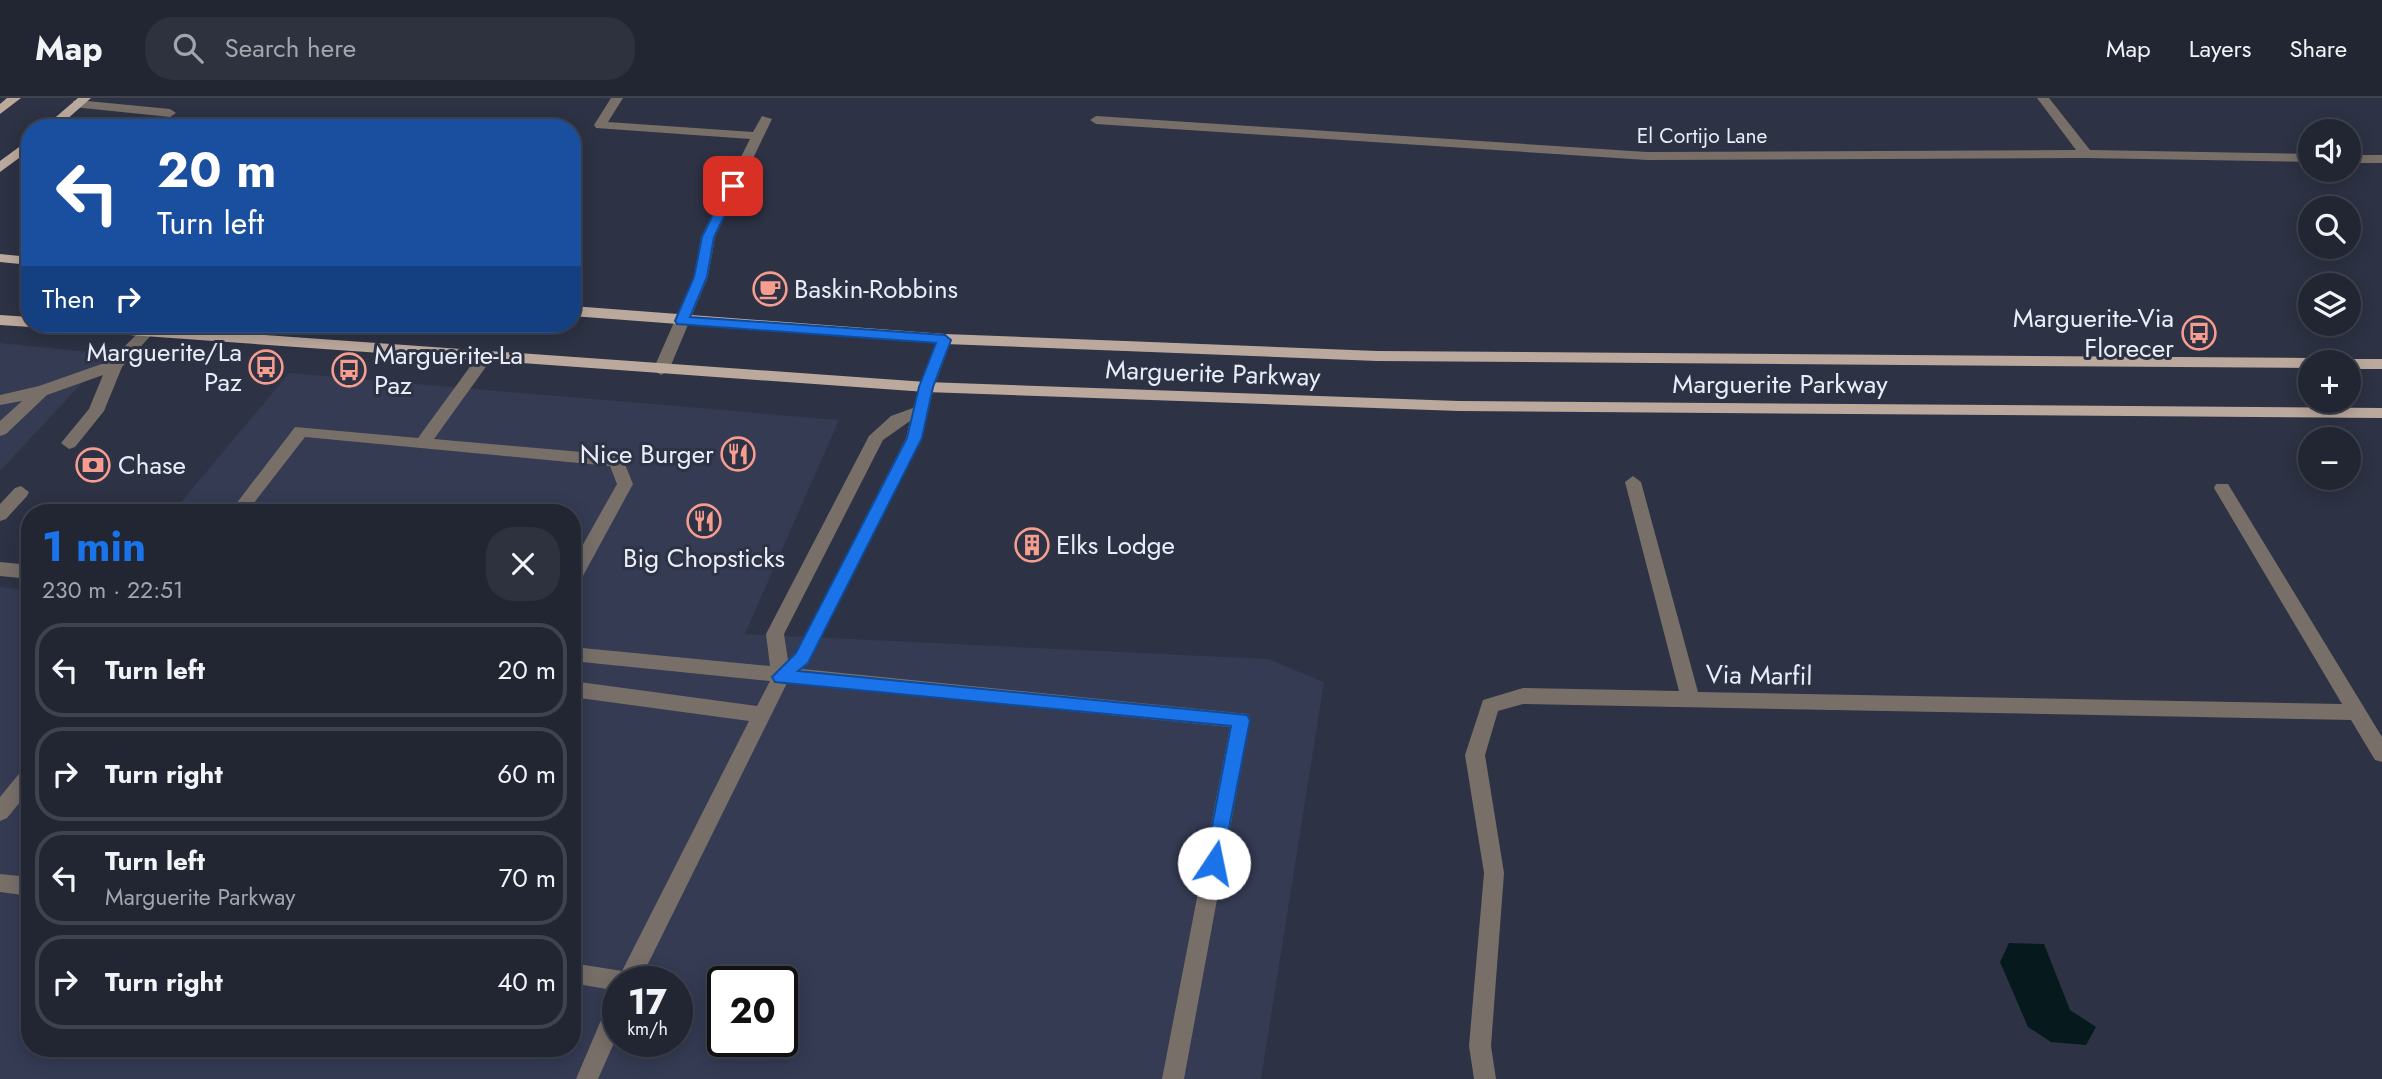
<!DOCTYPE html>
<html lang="en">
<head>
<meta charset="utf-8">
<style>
  :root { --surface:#222633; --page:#2e323f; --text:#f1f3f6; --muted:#a2a5ac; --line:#3f434e; --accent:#1a73e8 }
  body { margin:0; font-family:Jost,sans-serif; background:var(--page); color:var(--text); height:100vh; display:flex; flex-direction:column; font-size:26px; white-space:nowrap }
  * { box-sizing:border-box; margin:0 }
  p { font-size:23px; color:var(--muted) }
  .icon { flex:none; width:38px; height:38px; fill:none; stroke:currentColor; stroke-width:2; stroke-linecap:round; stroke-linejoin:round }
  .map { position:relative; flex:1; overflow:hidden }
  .drawer { position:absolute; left:21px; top:406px; width:560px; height:553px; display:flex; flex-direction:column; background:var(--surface); border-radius:28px; box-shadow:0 4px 18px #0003,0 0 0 2px var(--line) }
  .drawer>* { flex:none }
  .top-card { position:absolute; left:21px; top:21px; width:560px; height:214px; border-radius:28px; box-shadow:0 4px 18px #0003,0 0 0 2px var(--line); background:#1a4fa0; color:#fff; overflow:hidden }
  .fabs { position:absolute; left:2298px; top:21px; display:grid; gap:14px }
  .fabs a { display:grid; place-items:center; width:63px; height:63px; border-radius:50%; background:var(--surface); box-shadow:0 4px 18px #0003,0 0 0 2px var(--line); font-size:35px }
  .speed { position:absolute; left:602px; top:868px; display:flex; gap:14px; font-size:35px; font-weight:700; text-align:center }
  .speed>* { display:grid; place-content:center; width:91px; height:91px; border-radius:50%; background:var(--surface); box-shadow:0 4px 18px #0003,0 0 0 2px var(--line); line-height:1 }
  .speed small { font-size:18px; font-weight:400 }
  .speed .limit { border:4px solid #111; border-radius:10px; background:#fff; color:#111 }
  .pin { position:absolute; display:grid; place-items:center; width:60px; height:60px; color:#fff; margin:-30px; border-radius:14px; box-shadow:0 4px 10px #0006 }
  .me { position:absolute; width:77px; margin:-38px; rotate:11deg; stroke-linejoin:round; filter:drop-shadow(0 0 5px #0008) }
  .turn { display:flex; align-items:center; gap:24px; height:147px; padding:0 21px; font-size:32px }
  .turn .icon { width:91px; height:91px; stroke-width:2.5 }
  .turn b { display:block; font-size:49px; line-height:60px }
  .then { display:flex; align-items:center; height:66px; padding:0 21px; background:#0003; gap:14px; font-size:26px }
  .round { display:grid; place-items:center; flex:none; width:74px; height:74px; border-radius:28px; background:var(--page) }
  .summary { display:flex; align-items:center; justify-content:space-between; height:119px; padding:0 21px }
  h1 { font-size:42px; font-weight:700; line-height:52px; color:var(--accent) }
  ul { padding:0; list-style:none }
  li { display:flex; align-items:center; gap:21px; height:94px; margin:0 14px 10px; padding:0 7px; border:4px solid var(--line); border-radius:28px }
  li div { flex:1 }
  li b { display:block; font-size:26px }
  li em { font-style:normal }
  header { display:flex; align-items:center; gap:42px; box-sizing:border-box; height:98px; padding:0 35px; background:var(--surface); border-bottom:2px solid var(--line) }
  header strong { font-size:33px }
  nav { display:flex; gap:38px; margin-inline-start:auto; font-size:24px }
  .search { width:490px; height:63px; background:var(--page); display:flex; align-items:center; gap:18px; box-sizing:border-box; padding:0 24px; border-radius:28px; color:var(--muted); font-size:26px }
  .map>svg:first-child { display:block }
  .built { fill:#343b53; fill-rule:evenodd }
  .water { fill:#061a1e }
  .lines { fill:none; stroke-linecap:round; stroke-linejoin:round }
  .lane { fill:#786f69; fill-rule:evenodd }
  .street { fill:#786f69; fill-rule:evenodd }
  .primary { fill:#bca99e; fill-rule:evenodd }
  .route { fill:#1a73e8; stroke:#114b97; stroke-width:2 }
  .labels { text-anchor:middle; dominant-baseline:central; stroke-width:6; stroke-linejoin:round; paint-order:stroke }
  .far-street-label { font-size:21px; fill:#e9edf8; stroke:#2d3244 }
  .poi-label { font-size:26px; fill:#e9edf8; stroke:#2d3244; text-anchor:start }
  .street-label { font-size:26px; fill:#e9edf8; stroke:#2d3244 }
</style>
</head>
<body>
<header>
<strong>Map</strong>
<div class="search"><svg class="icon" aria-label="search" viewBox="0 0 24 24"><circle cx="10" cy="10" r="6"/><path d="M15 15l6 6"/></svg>Search here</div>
<nav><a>Map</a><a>Layers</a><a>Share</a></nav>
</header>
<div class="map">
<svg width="2382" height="981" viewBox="0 0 2382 981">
  <rect width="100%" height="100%" fill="#2d3244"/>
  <!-- built -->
  <g class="built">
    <path d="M0,245L109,256L0,373Z"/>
    <path d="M289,275L839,322L745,536L1268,561L1324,584L1261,981H0V489L30,492V950H572V415H172ZM618,884H677V943H618ZM723,884H782V943H723Z"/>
  </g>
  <!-- water -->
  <path class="water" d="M2009,845L2044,846L2070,912L2096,929L2086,947L2051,944L2028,929L2000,864Z"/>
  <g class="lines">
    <!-- lane -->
    <g class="lane">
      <path d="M611,0H623L608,24L753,34L762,18L772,21L715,139L708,179L669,272L661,277L653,272L694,179L701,139L750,41L596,30L594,27Z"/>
      <path d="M77,2L170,11L176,15L170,19L73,9V3Z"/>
      <path d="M147,229L154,234L122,269L104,313L75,349L69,351L61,345L89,311L103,277L47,297L6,336L0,338V323L22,303L0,307V297L39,288L110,263L142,231Z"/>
      <path d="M945,236L952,241L934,289L922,340L808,565L802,571L1248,616L1250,622L1184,981H1162L1230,629L787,585L639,884H618V893L572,885V865L622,873L749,623L572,599V583L757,608L770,583L572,563V549L770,568L766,536L869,338L891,318L913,310L938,241ZM910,323L906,340L796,555L788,562L784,536L883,342Z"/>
      <path d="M485,254L493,259L434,341L616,357L622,359L633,386L578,487L572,489V466L617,386L610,368L305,339L246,415H229L295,329L418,340L480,255Z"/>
      <path d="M21,388L29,394L27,398L6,421L0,423V406L15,390Z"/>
      <path d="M0,464L30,467V481L0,478Z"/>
      <path d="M30,669V692L7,720L0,723V699L23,671Z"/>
      <path d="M0,776L30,779V798L0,794Z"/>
      <path d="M618,898V936L598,981H576L610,901Z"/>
    </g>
    <!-- street -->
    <g class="street">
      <path d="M2037,0H2049L2090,52L2310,56V64L2086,60L1647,62L1096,26L1090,22L1096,18L1647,54L2076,52Z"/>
      <rect x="2348" y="57" width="34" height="8"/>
      <path d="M1633,378L1641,384L1698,594L2342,606L2214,390L2216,386H2228L2382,639V664L2375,662L2351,622L1523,606L1498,613L1485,657L1504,775L1491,948L1496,981H1474L1469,948L1484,775L1465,657L1483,602L1523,590L1679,593L1625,384Z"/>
    </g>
    <!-- primary -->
    <g class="primary">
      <path d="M7,0H21L0,16V6Z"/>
      <path d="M78,0H91L57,30H43Z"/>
      <path d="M30,41V52L0,74V63Z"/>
      <path d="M0,156L30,159V167L0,164Z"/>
      <path d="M572,208L945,236L1377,253L2310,260L2317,264H2310V270L1377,263L945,246L572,218Z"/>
      <path d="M0,217L30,219V226H36L30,229L0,227Z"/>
      <path d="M38,226H109L926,284L1459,303L2382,310V320L1459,313L926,294L45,231Z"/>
      <path d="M2348,261H2382V271H2348V264H2342Z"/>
    </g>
  </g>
  <!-- route -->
  <path class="route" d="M728,86L739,88L714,139L707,179L690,219L945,237L951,242L933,289L922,340L808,565L798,573L1247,617L1250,622L1221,771L1214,774L1207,771L1205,765L1231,628L775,584L772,579L796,555L907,340L919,289L936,245L677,226L675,223L694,179L702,139Z"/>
  <!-- icons -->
  <defs>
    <symbol id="cafe-ring" viewBox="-11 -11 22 22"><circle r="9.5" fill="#2d3244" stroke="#f59d8e" stroke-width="1.5"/><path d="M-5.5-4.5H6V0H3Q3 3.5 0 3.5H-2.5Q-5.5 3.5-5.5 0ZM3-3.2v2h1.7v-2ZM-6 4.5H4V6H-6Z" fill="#f59d8e"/></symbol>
    <symbol id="bus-ring" viewBox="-11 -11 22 22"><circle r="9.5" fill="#2d3244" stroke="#f59d8e" stroke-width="1.5"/><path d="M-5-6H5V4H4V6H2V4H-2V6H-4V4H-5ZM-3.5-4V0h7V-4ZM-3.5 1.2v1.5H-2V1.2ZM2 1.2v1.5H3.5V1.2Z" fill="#f59d8e"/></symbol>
    <symbol id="restaurant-ring" viewBox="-11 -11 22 22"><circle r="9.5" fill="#2d3244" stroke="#f59d8e" stroke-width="1.5"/><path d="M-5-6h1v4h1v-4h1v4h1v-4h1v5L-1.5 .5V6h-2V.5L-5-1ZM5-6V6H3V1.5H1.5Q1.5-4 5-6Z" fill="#f59d8e"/></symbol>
    <symbol id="bank-ring" viewBox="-11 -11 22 22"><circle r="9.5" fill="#2d3244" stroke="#f59d8e" stroke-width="1.5"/><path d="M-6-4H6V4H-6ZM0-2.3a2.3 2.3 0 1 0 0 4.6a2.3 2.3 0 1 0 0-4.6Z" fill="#f59d8e"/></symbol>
    <symbol id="building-ring" viewBox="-11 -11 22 22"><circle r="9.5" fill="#2d3244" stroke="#f59d8e" stroke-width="1.5"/><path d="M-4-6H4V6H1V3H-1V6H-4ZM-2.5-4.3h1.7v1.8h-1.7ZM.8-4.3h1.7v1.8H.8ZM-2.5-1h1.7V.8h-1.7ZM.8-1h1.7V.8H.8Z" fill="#f59d8e"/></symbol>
  </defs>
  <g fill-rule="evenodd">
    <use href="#cafe-ring" x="751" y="172" width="38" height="38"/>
    <use href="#bus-ring" x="2180" y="216" width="38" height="38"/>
    <use href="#bus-ring" x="247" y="250" width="38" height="38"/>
    <use href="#bus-ring" x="330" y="253" width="38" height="38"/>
    <use href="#restaurant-ring" x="719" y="337" width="38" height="38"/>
    <use href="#bank-ring" x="74" y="348" width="38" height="38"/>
    <use href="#restaurant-ring" x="685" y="404" width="38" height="38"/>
    <use href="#building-ring" x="1013" y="428" width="38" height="38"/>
  </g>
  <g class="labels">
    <!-- far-street labels -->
    <g class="far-street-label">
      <text x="1702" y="38">El Cortijo Lane</text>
    </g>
    <!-- poi labels -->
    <g class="poi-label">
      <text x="794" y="191">Baskin-Robbins</text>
      <text x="2174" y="220" text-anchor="end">Marguerite-Via<tspan x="2174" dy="30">Florecer</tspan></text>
      <text x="242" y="254" text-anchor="end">Marguerite/La<tspan x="242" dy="30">Paz</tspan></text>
      <text x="374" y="257">Marguerite-La<tspan x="374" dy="30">Paz</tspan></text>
      <text x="714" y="356" text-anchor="end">Nice Burger</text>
      <text x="118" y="367">Chase</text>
      <text x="1056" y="447">Elks Lodge</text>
      <text x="704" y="460" text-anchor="middle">Big Chopsticks</text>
    </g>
    <!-- street labels -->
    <g class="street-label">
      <text transform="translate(1213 275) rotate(2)">Marguerite Parkway</text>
      <text x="1780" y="286">Marguerite Parkway</text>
      <text transform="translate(1759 577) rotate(1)">Via Marfil</text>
    </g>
  </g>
</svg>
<div class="fabs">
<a><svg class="icon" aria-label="sound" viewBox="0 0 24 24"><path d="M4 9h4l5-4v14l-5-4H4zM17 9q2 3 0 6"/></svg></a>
<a><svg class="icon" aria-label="search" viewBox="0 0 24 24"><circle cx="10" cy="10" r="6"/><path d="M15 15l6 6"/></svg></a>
<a><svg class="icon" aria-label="layers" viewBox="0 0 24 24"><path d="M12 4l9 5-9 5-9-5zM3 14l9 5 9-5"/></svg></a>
<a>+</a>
<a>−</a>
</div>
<div class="speed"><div>17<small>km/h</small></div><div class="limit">20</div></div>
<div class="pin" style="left:733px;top:88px;background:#d93025"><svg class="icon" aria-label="arrive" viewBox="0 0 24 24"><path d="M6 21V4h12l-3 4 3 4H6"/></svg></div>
<svg class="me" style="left:1214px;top:765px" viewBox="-20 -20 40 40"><circle r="19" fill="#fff"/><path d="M0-13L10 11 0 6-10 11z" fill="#1a73e8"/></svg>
<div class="top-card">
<div class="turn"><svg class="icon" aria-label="left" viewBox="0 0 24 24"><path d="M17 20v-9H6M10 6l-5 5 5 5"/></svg><div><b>20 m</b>Turn left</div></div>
<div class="then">Then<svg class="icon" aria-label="right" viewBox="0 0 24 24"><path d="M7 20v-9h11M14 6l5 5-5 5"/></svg></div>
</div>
<section class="drawer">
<div class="summary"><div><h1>1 min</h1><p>230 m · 22:51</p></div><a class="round"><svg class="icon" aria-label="close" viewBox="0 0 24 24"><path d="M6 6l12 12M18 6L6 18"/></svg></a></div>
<ul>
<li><svg class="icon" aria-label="left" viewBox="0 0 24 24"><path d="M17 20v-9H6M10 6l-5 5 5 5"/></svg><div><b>Turn left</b></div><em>20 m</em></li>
<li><svg class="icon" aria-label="right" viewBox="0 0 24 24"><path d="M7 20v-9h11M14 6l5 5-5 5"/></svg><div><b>Turn right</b></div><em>60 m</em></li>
<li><svg class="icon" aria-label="left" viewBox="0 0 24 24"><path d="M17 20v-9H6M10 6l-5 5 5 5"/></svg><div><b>Turn left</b><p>Marguerite Parkway</p></div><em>70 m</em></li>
<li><svg class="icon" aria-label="right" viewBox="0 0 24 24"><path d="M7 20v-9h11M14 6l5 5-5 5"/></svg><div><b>Turn right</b></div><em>40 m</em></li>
</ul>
</section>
</div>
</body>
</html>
